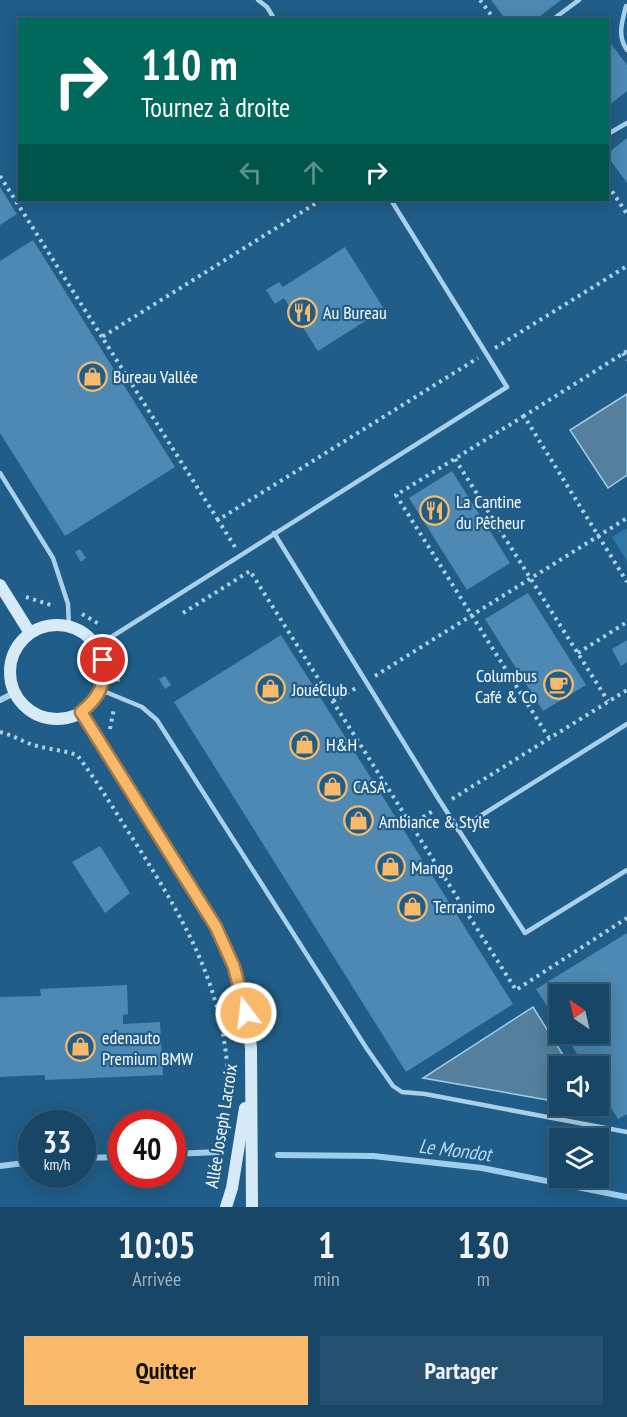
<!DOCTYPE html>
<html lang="fr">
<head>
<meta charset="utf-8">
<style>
  :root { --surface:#184666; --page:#25506f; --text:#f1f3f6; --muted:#9fb1bf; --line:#365e7a; --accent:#f8b96b }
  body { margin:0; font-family:"PT Sans Narrow",sans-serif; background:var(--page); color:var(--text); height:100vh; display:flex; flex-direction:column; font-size:22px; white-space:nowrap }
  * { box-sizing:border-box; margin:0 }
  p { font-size:20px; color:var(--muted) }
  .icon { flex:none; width:33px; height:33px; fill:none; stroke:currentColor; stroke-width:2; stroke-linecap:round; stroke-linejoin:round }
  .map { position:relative; height:1207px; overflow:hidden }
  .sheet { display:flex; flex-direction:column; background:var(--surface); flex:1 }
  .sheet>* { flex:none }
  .guide { position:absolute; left:18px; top:18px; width:591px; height:183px; border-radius:0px; box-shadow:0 3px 15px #0003,0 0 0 2px var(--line); background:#00695c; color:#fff; overflow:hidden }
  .needle { width:39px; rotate:326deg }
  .fabs { position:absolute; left:549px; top:984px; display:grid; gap:12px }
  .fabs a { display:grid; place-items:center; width:60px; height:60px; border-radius:0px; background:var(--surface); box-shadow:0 3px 15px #0003,0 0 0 2px var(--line); font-size:30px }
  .speed { position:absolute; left:18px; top:1110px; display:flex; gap:12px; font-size:30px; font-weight:700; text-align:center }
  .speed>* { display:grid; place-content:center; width:78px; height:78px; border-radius:50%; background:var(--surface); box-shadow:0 3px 15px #0003,0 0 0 2px var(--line); line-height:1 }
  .speed small { font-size:15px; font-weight:400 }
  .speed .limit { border:9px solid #d22; background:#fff; color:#111 }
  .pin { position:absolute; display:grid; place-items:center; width:51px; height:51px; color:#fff; margin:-26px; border:3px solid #fff; border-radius:50%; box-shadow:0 2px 6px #0007 }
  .me { position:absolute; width:66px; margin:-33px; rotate:345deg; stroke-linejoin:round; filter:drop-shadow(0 0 4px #0008) }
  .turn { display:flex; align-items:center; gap:21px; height:126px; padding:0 24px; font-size:27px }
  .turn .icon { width:78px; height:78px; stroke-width:2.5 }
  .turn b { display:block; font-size:42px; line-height:51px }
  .lanes { display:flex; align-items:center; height:57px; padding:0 24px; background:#0003; justify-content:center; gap:30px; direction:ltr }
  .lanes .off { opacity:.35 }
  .eta { display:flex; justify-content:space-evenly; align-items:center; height:102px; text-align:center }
  .eta b { font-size:36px; font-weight:600; line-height:42px }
  .button { display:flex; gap:12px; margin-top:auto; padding:12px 24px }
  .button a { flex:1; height:69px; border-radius:0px; background:var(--accent); color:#111; font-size:24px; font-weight:600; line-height:69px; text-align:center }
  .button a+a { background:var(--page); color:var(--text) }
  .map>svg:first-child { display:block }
  .green { fill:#3176a4 }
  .water { fill:#54809d; stroke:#9eceec; stroke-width:1.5 }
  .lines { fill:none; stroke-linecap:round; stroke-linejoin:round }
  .stream { stroke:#9eceec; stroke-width:6 }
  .building { fill:#4d89b2 }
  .path { stroke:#aad1ea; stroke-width:4; stroke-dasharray:3 4.5; stroke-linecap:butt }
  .lane { stroke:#aad1ea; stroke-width:4.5 }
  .street { stroke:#aad1ea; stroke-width:6 }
  .secondary { stroke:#d6eaf8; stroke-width:12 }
  .route-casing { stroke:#a17846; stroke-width:15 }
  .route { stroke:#f8b96b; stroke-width:10 }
  .labels { text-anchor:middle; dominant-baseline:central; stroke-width:4.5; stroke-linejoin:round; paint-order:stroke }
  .poi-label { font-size:18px; fill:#fff; stroke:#205d88; text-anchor:start }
  .street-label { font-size:18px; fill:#fff; stroke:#205d88 }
  .water-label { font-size:20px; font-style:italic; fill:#b6daf2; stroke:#205d88 }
</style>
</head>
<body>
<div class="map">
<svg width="627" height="1207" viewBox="0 0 627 1207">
  <rect width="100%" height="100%" fill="#205d88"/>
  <!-- green -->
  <path class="green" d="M627,528V561L612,537Z"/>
  <!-- water -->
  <g class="water">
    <path d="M627,394V475L608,488L570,430Z"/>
    <path d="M533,1007L570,1066H560L559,1102L423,1078Z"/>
  </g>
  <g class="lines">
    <!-- stream -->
    <g class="stream">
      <path d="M172,1154L219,1152"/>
      <path d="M278,1155L373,1156L482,1168L627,1197"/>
      <path d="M82,1158L122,1157"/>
      <path d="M0,1166L32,1162"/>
    </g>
  </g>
  <!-- building -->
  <g class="building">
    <path d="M491,0H561L535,20H506Z"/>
    <path d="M608,40L627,65V91L608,106Z"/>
    <path d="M627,138V183L608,157V153Z"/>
    <path d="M0,187L17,214L0,225Z"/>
    <path d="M33,240L175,467L65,536L0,433V261Z"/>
    <path d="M345,247L384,309L318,351L284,298L275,304L266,290L279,282L283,287Z"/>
    <path d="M452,471L510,563L467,590L409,498Z"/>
    <path d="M80,549L86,558L81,562L75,552Z"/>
    <path d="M528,593L586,685L543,711L485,619Z"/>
    <path d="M281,635L513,1004L406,1072L174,702Z"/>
    <path d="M627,640V662L621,666L612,649Z"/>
    <path d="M165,676L171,685L165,689L159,679Z"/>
    <path d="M100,846L130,893L105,913L72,862Z"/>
    <path d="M627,933V1114L618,1119L598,1088V1066H585L564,1034H598V994H560V1026L536,989Z"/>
    <path d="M127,985L128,1014L123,1015V1024L160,1022L163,1075L45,1080V1075L0,1077V997L41,996L40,989Z"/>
  </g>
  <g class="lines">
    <!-- path -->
    <g class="path">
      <path d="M480,0L495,20"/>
      <path d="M0,176L102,337"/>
      <path d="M608,185L627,214"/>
      <path d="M495,348L627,266"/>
      <path d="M627,351L524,416L627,582"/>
      <path d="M623,353L627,360"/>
      <path d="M524,416L396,495L549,738"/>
      <path d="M455,459L608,701"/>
      <path d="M218,520L102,337L321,200"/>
      <path d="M235,547L218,520L478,358"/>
      <path d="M26,597L54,606"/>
      <path d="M183,613L250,571L516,990L627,918"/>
      <path d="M82,614L99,624"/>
      <path d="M578,653L627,622"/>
      <path d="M118,656V684"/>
      <path d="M375,676L627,518"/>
      <path d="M333,701L356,688"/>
      <path d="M110,729L114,708"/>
      <path d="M0,732C12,735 22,741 33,745C47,749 62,750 77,755C98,782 116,813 135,842C190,929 229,996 229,1103"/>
      <path d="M452,799L627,690"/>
      <path d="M410,825L433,811"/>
    </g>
    <!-- lane -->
    <g class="lane">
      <path d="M258,0L267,7L275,20"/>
      <path d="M626,6C622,22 617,36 627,50"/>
      <path d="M552,20L579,0"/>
      <path d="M608,134L627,123"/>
      <path d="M0,473L53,558L68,604L69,627"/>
      <path d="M274,533L438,798L525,933L627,870"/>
      <path d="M97,646L507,387L391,200"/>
      <path d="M101,690L142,707L157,720L367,1049L393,1086L402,1092L425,1094L627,1132"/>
      <path d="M458,830L627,724"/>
    </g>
    <!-- street -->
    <path class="street" d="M0,700L14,693"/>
    <!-- secondary -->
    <g class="secondary">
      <path d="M0,585L30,633"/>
      <circle cx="57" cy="672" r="47"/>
      <path d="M81,713L216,927L234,967L247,1013L251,1048L252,1207"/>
      <path d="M226,1207L232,1188L245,1108"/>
    </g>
  </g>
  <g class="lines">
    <defs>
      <path id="route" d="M103,660C105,685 100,697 81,712L216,927L234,967L246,1013"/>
    </defs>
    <!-- route casing -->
    <use href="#route" class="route-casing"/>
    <!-- route -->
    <use href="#route" class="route"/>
  </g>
  <!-- icons -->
  <defs>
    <symbol id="restaurant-ring" viewBox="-11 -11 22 22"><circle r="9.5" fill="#205d88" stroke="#f8b96b" stroke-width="1.5"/><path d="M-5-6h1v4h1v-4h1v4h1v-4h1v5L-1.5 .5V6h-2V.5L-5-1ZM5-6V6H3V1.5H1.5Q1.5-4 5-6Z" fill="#f8b96b"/></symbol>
    <symbol id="shop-ring" viewBox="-11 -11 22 22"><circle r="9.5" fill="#205d88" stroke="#f8b96b" stroke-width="1.5"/><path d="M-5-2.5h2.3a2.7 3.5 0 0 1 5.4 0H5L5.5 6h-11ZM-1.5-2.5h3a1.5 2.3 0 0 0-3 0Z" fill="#f8b96b"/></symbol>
    <symbol id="cafe-ring" viewBox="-11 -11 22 22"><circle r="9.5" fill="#205d88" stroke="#f8b96b" stroke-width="1.5"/><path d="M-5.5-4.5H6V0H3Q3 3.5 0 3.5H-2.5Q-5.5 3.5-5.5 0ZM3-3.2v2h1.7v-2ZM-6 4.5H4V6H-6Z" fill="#f8b96b"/></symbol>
  </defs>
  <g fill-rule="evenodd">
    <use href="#restaurant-ring" x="286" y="296" width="33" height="33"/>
    <use href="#shop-ring" x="76" y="360" width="33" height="33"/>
    <use href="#restaurant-ring" x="418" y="494" width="33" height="33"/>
    <use href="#cafe-ring" x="542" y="668" width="33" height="33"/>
    <use href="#shop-ring" x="254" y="672" width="33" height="33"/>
    <use href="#shop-ring" x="288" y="728" width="33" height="33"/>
    <use href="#shop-ring" x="316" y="770" width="33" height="33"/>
    <use href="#shop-ring" x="342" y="804" width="33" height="33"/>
    <use href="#shop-ring" x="374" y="850" width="33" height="33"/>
    <use href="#shop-ring" x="396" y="890" width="33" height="33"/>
    <use href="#shop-ring" x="64" y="1030" width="33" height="33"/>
  </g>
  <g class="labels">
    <!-- poi labels -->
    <g class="poi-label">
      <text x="323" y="312">Au Bureau</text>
      <text x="113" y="376">Bureau Vallée</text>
      <text x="456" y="501">La Cantine<tspan x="456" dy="21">du Pêcheur</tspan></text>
      <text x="537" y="675" text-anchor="end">Columbus<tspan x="537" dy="21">Café &amp; Co</tspan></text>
      <text x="292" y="689">JouéClub</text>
      <text x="326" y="744">H&amp;H</text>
      <text x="353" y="786">CASA</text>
      <text x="379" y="821">Ambiance &amp; Style</text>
      <text x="411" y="867">Mango</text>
      <text x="433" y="906">Terranimo</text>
      <text x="102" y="1037">edenauto<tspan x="102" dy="21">Premium BMW</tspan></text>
    </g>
    <!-- street labels -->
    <g class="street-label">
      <text transform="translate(221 1126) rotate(-81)">Allée Joseph Lacroix</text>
    </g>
    <!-- water labels -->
    <g class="water-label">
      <text transform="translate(455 1150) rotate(7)">Le Mondot</text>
    </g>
  </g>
</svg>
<div class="fabs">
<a><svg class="needle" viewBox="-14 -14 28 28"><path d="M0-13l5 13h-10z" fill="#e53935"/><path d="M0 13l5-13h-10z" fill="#9fb1bf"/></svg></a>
<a><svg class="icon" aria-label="sound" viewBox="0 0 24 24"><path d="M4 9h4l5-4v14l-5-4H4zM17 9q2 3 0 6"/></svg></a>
<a><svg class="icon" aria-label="layers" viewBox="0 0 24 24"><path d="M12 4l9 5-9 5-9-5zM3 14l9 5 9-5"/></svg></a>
</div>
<div class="speed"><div>33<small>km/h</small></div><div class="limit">40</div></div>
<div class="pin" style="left:103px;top:660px;background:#d93025"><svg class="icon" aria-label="arrive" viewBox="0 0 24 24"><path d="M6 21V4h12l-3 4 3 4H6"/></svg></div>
<svg class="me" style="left:246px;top:1013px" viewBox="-20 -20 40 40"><circle r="17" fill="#f8b96b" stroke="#fff" stroke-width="3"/><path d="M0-11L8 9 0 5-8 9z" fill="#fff"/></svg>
<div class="guide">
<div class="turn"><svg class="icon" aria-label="right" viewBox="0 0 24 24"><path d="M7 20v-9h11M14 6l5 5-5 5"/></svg><div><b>110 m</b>Tournez à droite</div></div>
<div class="lanes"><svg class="icon off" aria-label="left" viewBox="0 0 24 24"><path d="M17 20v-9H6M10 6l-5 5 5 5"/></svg><svg class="icon off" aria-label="ahead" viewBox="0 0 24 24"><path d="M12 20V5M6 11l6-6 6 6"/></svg><svg class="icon" aria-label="right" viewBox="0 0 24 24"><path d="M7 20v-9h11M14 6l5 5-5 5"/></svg></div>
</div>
</div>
<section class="sheet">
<div class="eta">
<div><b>10:05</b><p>Arrivée</p></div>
<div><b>1</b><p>min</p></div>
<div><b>130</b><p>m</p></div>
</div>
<div class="button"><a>Quitter</a><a>Partager</a></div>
</section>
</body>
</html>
